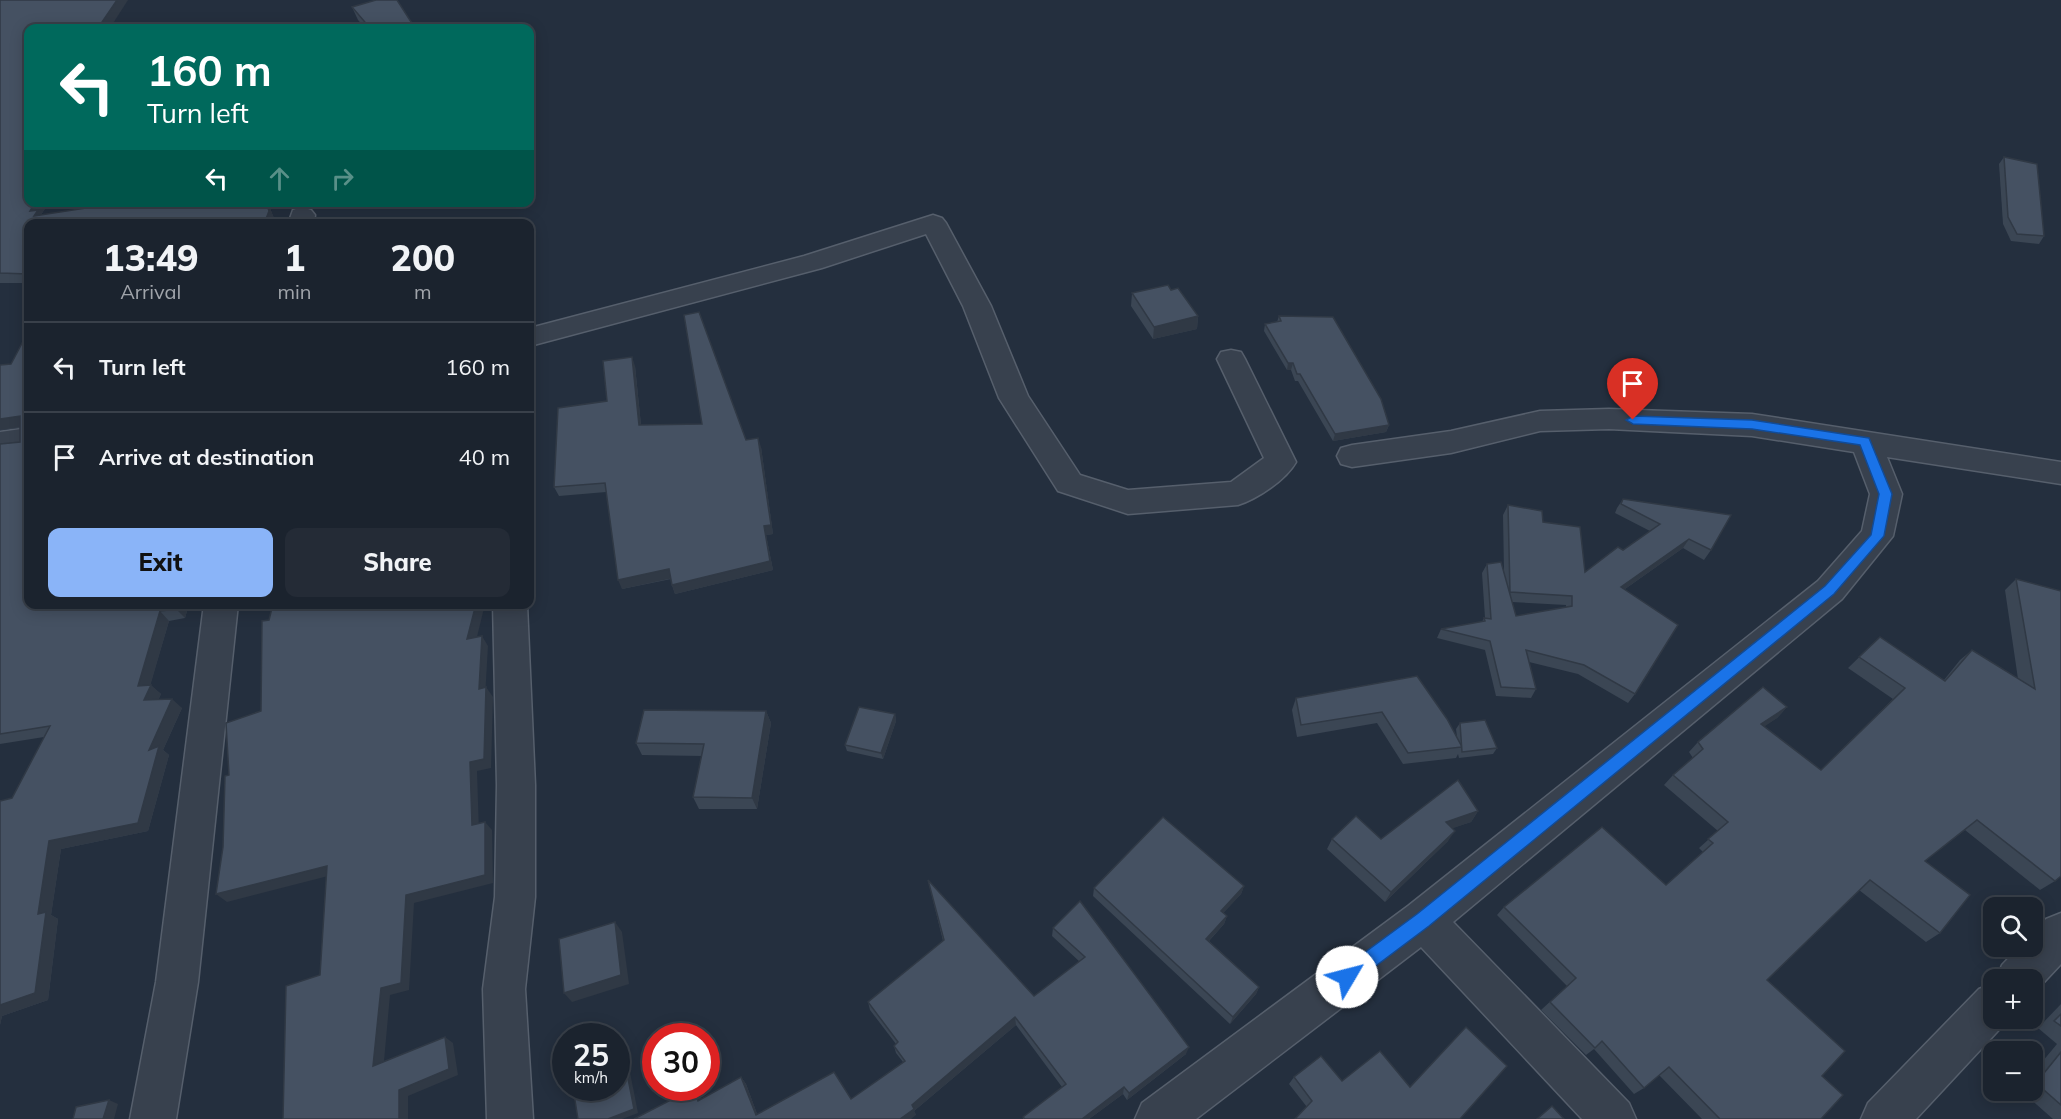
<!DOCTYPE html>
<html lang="en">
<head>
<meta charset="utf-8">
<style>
  :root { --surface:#1b232e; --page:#242b36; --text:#f1f3f6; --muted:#a0a4aa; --line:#39404a; --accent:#8ab4f8 }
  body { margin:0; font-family:Mulish,sans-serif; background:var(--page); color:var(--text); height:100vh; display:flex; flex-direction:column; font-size:22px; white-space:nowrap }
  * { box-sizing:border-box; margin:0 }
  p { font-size:20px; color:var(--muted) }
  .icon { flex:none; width:33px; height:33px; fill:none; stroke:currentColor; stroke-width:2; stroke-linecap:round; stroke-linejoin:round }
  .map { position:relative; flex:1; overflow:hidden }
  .side { position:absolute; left:24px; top:219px; width:510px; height:390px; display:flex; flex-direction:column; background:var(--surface); border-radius:12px; box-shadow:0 3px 15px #0003,0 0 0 2px var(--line) }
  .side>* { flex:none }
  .banner { position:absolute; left:24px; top:24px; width:510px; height:183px; border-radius:12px; box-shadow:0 3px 15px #0003,0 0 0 2px var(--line); background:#00695c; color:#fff; overflow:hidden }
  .buttons { position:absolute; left:1983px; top:897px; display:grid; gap:12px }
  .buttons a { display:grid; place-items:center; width:60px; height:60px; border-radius:12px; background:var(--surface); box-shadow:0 3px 15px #0003,0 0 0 2px var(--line); font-size:30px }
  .speed { position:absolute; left:552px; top:1023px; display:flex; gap:12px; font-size:30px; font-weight:700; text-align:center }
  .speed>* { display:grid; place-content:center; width:78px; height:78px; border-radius:50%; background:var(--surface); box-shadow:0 3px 15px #0003,0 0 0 2px var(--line); line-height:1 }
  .speed small { font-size:15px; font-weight:400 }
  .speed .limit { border:9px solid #d22; background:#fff; color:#111 }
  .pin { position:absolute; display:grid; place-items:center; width:51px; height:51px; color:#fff; margin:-62px -26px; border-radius:50% 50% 50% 0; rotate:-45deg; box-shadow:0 0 6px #0007 }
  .pin .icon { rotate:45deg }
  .me { position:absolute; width:66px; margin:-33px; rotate:53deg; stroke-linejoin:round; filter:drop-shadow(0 0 4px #0008) }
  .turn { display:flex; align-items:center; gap:21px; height:126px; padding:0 24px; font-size:27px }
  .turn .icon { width:78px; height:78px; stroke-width:2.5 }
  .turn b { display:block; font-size:42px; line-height:51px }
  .lanes { display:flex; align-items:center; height:57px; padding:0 24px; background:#0003; justify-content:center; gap:30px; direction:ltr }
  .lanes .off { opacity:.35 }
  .eta { display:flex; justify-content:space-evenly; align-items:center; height:102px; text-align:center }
  .eta b { font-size:36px; font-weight:800; line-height:42px }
  .primary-button { display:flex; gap:12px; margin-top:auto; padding:12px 24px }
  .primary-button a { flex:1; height:69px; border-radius:12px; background:var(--accent); color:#111; font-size:24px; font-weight:800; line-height:69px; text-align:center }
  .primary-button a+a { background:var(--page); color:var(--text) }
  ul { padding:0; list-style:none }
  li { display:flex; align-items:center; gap:18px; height:90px; padding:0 24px; border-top:2px solid var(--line) }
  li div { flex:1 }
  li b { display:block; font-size:22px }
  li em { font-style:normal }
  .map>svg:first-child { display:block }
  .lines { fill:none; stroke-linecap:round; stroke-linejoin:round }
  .street-casing { stroke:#565f6c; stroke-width:3 }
  .street { fill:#38414e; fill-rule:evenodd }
  .wall { fill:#3b4654; fill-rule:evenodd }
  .shaded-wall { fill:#303945 }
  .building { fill:#455162; stroke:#303945; stroke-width:1.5 }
  .route { fill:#1a73e8; stroke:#114b97; stroke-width:1.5 }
</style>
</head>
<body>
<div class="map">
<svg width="2061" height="1119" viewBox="0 0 2061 1119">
  <rect width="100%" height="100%" fill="#242f3e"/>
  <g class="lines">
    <defs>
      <g id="street">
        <path d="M302,207L311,210L315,215L314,224H288L293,210Z"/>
        <path d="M933,215L942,218L946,223L991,306L1028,396L1080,475L1128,490L1231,482L1264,458L1217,359L1221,352L1231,350L1241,352L1245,359L1296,462C1286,480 1257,499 1238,505L1128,514L1058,491L999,398L963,306L926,234L822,268L530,346V328L804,256Z"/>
        <path d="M1609,409L1752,414L2061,462V484L1887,457L1902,494L1893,536L1842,599L1453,922L1629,1103L1636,1119H1582L1421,947L1196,1119H1135L1142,1103L1408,906L1818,581L1862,531L1870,494L1854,452L1752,436L1609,429L1540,431L1451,453L1352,467L1341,464L1337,456L1341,448L1352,445L1451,431L1540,411Z"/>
        <path d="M28,428V450L0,454V432Z"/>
        <path d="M204,604H238L198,982L176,1119H130L156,982Z"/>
        <path d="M493,604H527L535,785V897L525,989L533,1119H487L483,989L495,897L497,785Z"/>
        <path d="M2061,913V964L2032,995V980H1996L2002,965L2020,946H2032V933L2046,919Z"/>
        <path d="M1994,983V1018L2009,1019L1916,1119H1861L1868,1103L1979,989Z"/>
      </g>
    </defs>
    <!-- street casing -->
    <use href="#street" class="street-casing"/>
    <!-- street -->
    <use href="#street" class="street"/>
  </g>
  <!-- wall -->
  <g class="wall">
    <path d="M0,0L28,28V202H49L41,215L125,202H273L268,203L275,221L28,224V283H0Z"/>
    <path d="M352,7L415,28H365L358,20Z"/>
    <path d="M2004,157L2044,236L2039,244L2011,241L2003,224L1999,164Z"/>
    <path d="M1171,290L1198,316L1197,329L1153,339L1131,306L1132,293Z"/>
    <path d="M1279,316L1389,425L1386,432L1333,441L1298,381H1295L1291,370H1287L1264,331L1265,324L1277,322Z"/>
    <path d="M11,364L189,604L185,618L169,621L150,685L161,694L158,700L182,708L163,750L169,755L148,831L61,849L51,915L58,919L48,1000L2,1016L0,1025V801L12,798L44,737L0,744V444L20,442V428L0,430V365Z"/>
    <path d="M635,366L641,425L746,440L761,447L773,534L766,535L773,570L675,594L672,585L671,579L622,589L606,492L559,496L554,487L607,401Z"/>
    <path d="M1623,499L1711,550L1704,560L1683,548L1625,589L1635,694L1628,703L1578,674L1529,662L1536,689L1531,698L1496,696L1485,650L1437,638L1441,629L1482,622L1484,618H1485L1482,573L1487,564L1504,572L1503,515L1508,505L1543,522L1585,572L1623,550L1650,531L1615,513L1617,508ZM1512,602L1566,605V607L1516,616Z"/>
    <path d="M2016,579L2061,591L2055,881L2040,890L1965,830L1925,861L1940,933L1926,942L1859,890L1767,980L1822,1076L1821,1119H1702L1659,1075L1644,1088L1634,1094L1594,1049L1586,1055L1541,1010L1567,986L1497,915L1504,907L1666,885L1703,852L1699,848L1718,831L1664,785L1673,775L1693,758L1689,752L1698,742L1787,707L1777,718L1764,726L1821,770L1893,699L1848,668L1880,637L1944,680L1960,660L1972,650L2018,679L2005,590Z"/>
    <path d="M1417,676L1457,737L1456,729L1460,723L1497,748L1493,754L1459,758L1458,754L1456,758L1403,764L1377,723L1297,737L1292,710L1296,698Z"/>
    <path d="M766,711L771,723L757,809H699L693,797L702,756L642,755L636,743Z"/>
    <path d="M895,714L896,721L883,759L847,751L845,745Z"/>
    <path d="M1478,811L1471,822L1452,828L1448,841L1385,902L1327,849L1332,839H1381Z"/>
    <path d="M928,880L1034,996L1080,962L1052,936L1053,928L1080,901L1186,1054L1127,1100L1123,1094L1089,1119H1023V1117L1062,1087L1016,1025L914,1111L916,1115L634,1119L694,1088L699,1094L701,1099L741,1077L746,1084L757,1114L851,1099L903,1062L896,1053L894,1046L896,1044L870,1010L868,1002L943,941Z"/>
    <path d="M1244,886L1241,894L1223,913L1227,916L1224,924L1209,941L1259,987L1256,994L1230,1024L1093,896L1094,888Z"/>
    <path d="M2061,1004V1119H2053L2020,1090H2032V1074L2057,1044L2038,1028Z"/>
    <path d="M1294,1077L1342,1081L1410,1087L1307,1107L1289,1084Z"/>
  </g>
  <!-- shaded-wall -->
  <g class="shaded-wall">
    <path d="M117,0H128L110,28H98Z"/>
    <path d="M35,202H49L41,215L43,224L30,211Z"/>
    <path d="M266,202H273L268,203L275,221L274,224H264Z"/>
    <path d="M1198,316L1197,329L1153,339L1154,327Z"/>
    <path d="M632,357L635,366L642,435L639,425Z"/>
    <path d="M1288,363H1293L1291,370H1287Z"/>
    <path d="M20,416L28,426L0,430V419Z"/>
    <path d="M1389,425L1386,432L1333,441L1335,434Z"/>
    <path d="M758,438L761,447L773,534L766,535L773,570L675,594L672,585L764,526Z"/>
    <path d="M1689,539L1683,548L1615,596L1621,587Z"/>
    <path d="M669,569L673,578L622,589L618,580Z"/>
    <path d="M177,604H189L185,618L176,609Z"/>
    <path d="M476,604H485L474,649L467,639Z"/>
    <path d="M160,611L169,621L149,690L151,685L161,694L154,709L144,700L138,686Z"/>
    <path d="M482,636L488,646L485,698L479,689Z"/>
    <path d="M486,687L493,697L491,768L477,771L479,833L472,825L470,762Z"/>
    <path d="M172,699L182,708L163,750L169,755L148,831L61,849L51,915L58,919L48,1000L2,1016L0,1025V1005L38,914L49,841L149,750Z"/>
    <path d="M1787,707L1777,718L1752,735L1761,724Z"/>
    <path d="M766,711L771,723L757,809L752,798Z"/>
    <path d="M895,714L896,721L883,759L881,753Z"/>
    <path d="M1478,811L1471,822L1439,833L1446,822Z"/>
    <path d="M485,822L492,830L493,883L414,903L409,990L390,995L383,1072L373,1066L381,988L406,895Z"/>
    <path d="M1455,831L1448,841L1385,902L1391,892Z"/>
    <path d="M327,866L336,874L227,902L216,894Z"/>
    <path d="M1244,886L1241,894L1218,919L1221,911Z"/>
    <path d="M1227,916L1224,924L1204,946L1206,939Z"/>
    <path d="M615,922L622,932L629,984L572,1002L564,993Z"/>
    <path d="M1259,987L1256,994L1230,1024L1233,1017Z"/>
    <path d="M1015,1017L1016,1025L914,1111L916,1115L911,1119H900L912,1105Z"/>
    <path d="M445,1037L453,1043L458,1075L408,1096V1119H399V1090Z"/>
    <path d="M1189,1047L1186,1054L1127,1100L1129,1093Z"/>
    <path d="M624,1058L628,1062L638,1113L622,1119H608Z"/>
    <path d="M741,1077L746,1084L759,1119L756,1115Z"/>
    <path d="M1124,1087L1123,1094L1089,1119H1082Z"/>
    <path d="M694,1088L699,1094L704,1107L698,1101Z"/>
    <path d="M109,1100L118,1104L114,1119H103Z"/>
  </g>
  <!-- building -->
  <g class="building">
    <path d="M0,0H117L98,28H28V202H35L30,211L38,210L34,216L125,202H266L269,211L264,224H28V274L0,273Z"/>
    <path d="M376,0H397L415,28H370L352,7Z"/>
    <path d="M2004,157L2037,164L2044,236L2017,234L2008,217Z"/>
    <path d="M1168,285L1171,290L1178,288L1198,316L1154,327L1132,293Z"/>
    <path d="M699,312L746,440L758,438L771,525L764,526L770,561L672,585L669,569L618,580L605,483L554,487L558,408L607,401L603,361L632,357L639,425L702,424L684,315Z"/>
    <path d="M1279,316L1333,317L1381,399L1389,425L1335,434L1300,374H1297L1293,363H1288L1265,324L1281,321Z"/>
    <path d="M28,332V604H177L176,609L160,611L138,686L151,685L144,700L172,699L149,750L159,746L138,823L49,841L38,914L46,912L35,993L0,1005V801L12,798L50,726L0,734V444L20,442V416L0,419V365L11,364Z"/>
    <path d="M1623,499L1731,515L1711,550L1689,539L1621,587L1678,625L1635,694L1584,665L1526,650L1536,689L1501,687L1490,641L1441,629L1485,621L1484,618L1491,619L1487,564L1501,562L1516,616L1572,606V596L1510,592L1508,505L1542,511L1543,522L1580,527L1585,572L1618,547L1623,550L1660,524L1621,504Z"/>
    <path d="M2016,579L2061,591V876L2055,881L1977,820L1925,861L1970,895L1940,933L1870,880L1767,980L1845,1051L1822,1076L1843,1095L1821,1119H1720L1669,1067L1644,1088L1602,1041L1595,1048L1550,1002L1576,978L1504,907L1602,827L1666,885L1713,843L1708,839L1728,822L1673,775L1703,749L1698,742L1763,687L1787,707L1761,724L1821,770L1905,688L1859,657L1880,637L1945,681L1972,650L2035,689Z"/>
    <path d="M273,604H476L467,639L482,636L479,689L486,687L484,759L470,762L472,825L485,822V875L406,895L401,983L381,988L373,1066L445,1037L449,1069L399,1090V1119H283L286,986L320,975L327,866L216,894L223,847L225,776L229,775L226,723L261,711L262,621L269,620Z"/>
    <path d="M1417,676L1447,719L1462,747L1408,753L1382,712L1301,725L1296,698Z"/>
    <path d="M859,707L895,714L881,753L845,745Z"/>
    <path d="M644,710L766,711L752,798L693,797L704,744L636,743Z"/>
    <path d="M1485,720L1497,748L1462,752L1460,723Z"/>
    <path d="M1458,780L1478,811L1446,822L1455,831L1391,892L1332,839L1356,816L1381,839Z"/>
    <path d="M1163,817L1244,886L1221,911L1227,916L1206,939L1259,987L1233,1017L1094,888Z"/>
    <path d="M928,880L1034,996L1085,957L1053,928L1080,901L1189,1047L1129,1093L1124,1087L1082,1119H1025L1023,1117L1066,1084L1015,1017L912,1105L914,1109L900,1119H634L694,1088L698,1101L741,1077L756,1115L834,1072L851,1099L905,1061L894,1046L898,1042L868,1002L944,940Z"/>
    <path d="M615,922L621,975L564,993L559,939Z"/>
    <path d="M2061,1014V1026L2054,1021Z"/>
    <path d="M1466,1027L1507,1066L1460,1119H1295L1312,1101L1294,1077L1321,1056L1342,1081L1380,1051L1410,1087Z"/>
    <path d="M2061,1052V1105L2036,1083Z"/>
    <path d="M624,1058L634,1109L608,1119H578L573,1088H616V1061Z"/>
    <path d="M109,1100L103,1119H73L76,1107Z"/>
    <path d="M1552,1106L1564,1119H1537Z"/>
  </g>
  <!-- route -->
  <path class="route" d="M1633,416L1752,420L1869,438L1892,494L1884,536L1834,594L1429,926L1353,983L1347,985L1341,983L1338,977L1341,970L1417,914L1825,586L1871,535L1879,494L1860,445L1752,429L1633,424L1626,420Z"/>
</svg>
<div class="buttons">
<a><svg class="icon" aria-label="search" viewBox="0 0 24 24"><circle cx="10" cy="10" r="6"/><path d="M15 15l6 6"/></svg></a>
<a>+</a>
<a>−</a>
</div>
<div class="speed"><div>25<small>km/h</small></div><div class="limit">30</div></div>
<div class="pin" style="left:1633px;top:420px;background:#d93025"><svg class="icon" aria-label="arrive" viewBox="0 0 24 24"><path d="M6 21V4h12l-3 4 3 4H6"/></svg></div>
<svg class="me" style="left:1347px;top:977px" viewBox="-20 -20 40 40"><circle r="19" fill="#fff"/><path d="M0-13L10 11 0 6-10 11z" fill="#1a73e8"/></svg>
<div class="banner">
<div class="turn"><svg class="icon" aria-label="left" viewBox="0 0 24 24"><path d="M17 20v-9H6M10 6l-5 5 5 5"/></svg><div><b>160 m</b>Turn left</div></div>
<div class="lanes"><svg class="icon" aria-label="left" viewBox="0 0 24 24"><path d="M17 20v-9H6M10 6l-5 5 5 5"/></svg><svg class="icon off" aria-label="ahead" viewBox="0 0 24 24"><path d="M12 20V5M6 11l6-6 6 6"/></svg><svg class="icon off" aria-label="right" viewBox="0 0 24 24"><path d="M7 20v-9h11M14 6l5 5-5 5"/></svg></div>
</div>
<section class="side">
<div class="eta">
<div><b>13:49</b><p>Arrival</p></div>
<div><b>1</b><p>min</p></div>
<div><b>200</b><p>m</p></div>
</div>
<ul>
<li><svg class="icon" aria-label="left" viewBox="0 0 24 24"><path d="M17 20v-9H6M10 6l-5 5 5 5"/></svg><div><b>Turn left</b></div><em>160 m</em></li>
<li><svg class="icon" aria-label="arrive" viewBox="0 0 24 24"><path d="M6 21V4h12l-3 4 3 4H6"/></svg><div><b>Arrive at destination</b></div><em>40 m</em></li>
</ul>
<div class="primary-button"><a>Exit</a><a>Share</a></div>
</section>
</div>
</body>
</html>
